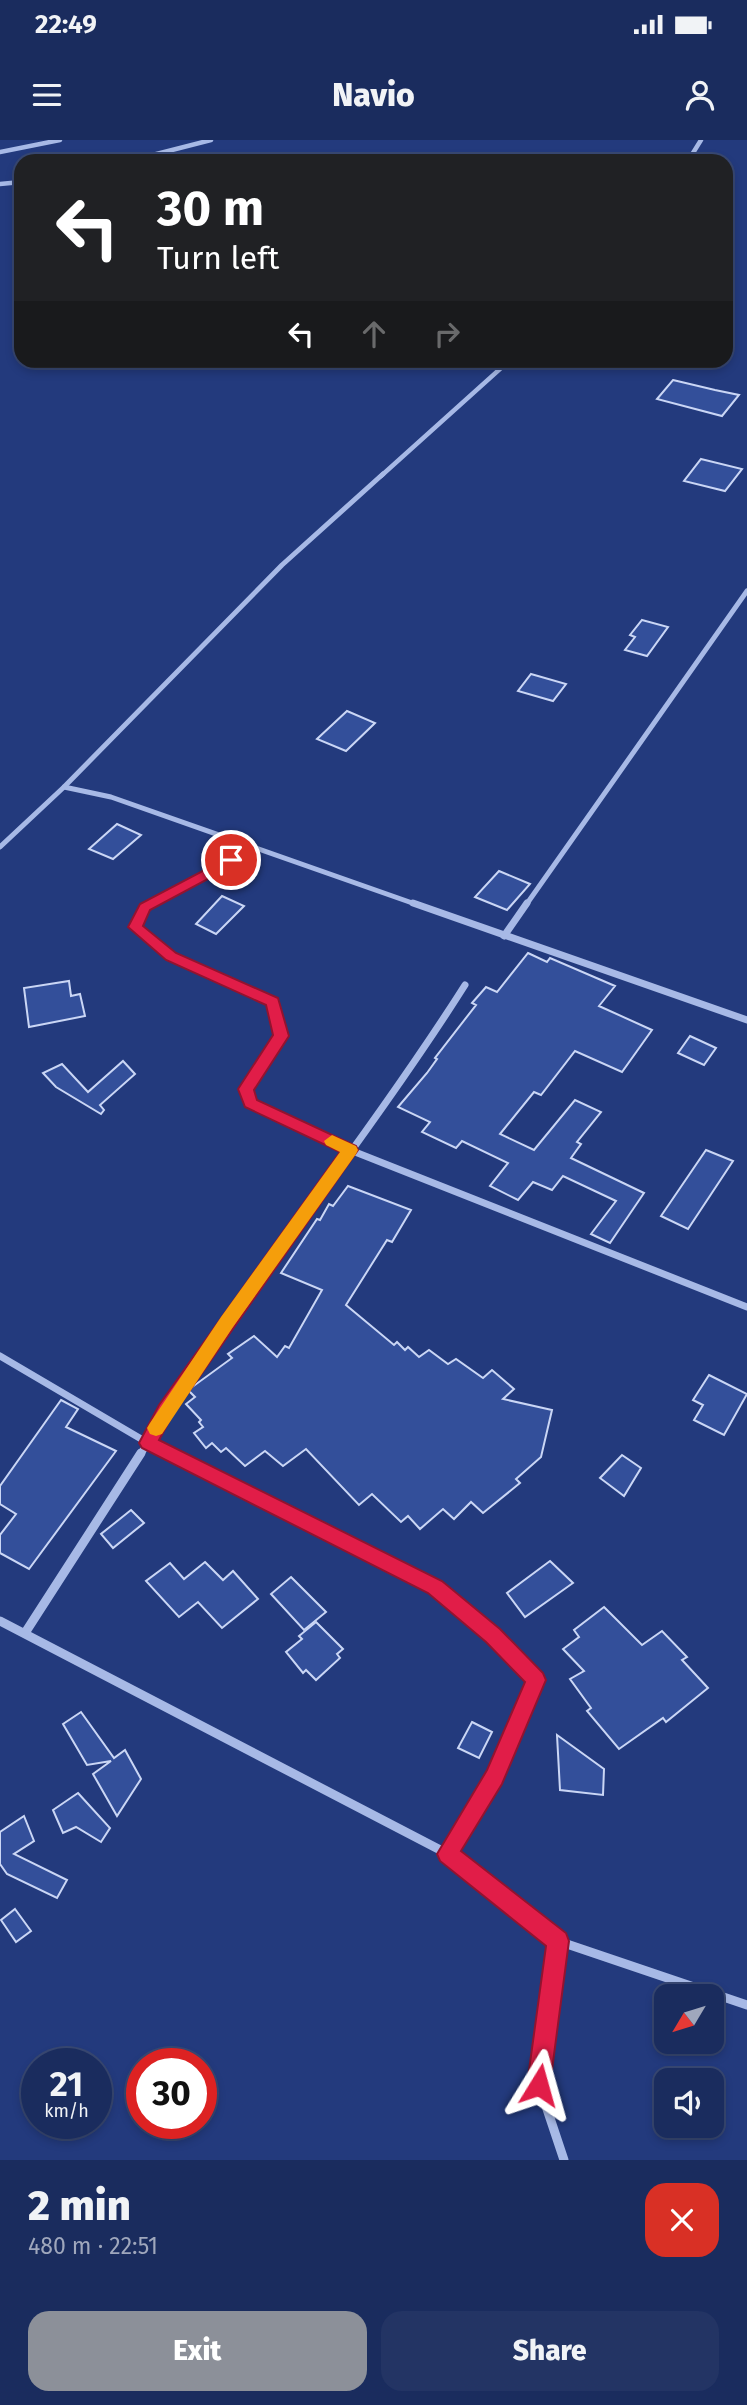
<!DOCTYPE html>
<html lang="en">
<head>
<meta charset="utf-8">
<style>
  :root { --surface:#1a2c5e; --page:#233464; --text:#f1f3f6; --muted:#9fa7bc; --line:#384873; --accent:#8c9099 }
  body { margin:0; font-family:"Fira Sans",sans-serif; background:var(--page); color:var(--text); height:100vh; display:flex; flex-direction:column; font-size:26px; white-space:nowrap }
  * { box-sizing:border-box; margin:0 }
  p { font-size:23px; color:var(--muted) }
  .icon { flex:none; width:38px; height:38px; fill:none; stroke:currentColor; stroke-width:2; stroke-linecap:round; stroke-linejoin:round }
  .map { position:relative; height:2020px; overflow:hidden }
  .sheet { display:flex; flex-direction:column; background:var(--surface); flex:1 }
  .sheet>* { flex:none }
  .banner { position:absolute; left:14px; top:14px; width:719px; height:214px; border-radius:21px; box-shadow:0 4px 10px #0003,0 0 0 2px var(--line); background:#202124; color:#fff; overflow:hidden }
  .needle { width:46px; rotate:232deg }
  .buttons { position:absolute; left:654px; top:1844px; display:grid; gap:14px }
  .buttons a { display:grid; place-items:center; width:70px; height:70px; border-radius:14px; background:var(--surface); box-shadow:0 4px 10px #0003,0 0 0 2px var(--line); font-size:35px }
  .speed { position:absolute; left:21px; top:1908px; display:flex; gap:14px; font-size:35px; font-weight:700; text-align:center }
  .speed>* { display:grid; place-content:center; width:91px; height:91px; border-radius:50%; background:var(--surface); box-shadow:0 4px 10px #0003,0 0 0 2px var(--line); line-height:1 }
  .speed small { font-size:18px; font-weight:400 }
  .speed .limit { border:10px solid #d22; background:#fff; color:#111 }
  .pin { position:absolute; display:grid; place-items:center; width:60px; height:60px; color:#fff; margin:-30px; border:4px solid #fff; border-radius:50%; box-shadow:0 2px 7px #0007 }
  .me { position:absolute; width:77px; margin:-38px; rotate:8deg; stroke-linejoin:round; filter:drop-shadow(0 0 5px #0008) }
  .turn { display:flex; align-items:center; gap:24px; height:147px; padding:0 28px; font-size:32px }
  .turn .icon { width:91px; height:91px; stroke-width:2.5 }
  .turn b { display:block; font-size:49px; line-height:60px }
  .lanes { display:flex; align-items:center; height:66px; padding:0 28px; background:#0003; justify-content:center; gap:35px; direction:ltr }
  .lanes .off { opacity:.35 }
  .round { display:grid; place-items:center; flex:none; width:74px; height:74px; border-radius:21px; background:var(--page) }
  .head { display:flex; align-items:center; justify-content:space-between; height:119px; padding:0 28px }
  h1 { font-size:42px; font-weight:800; line-height:52px }
  .cta { display:flex; gap:14px; margin-top:auto; padding:14px 28px }
  .cta a { flex:1; height:80px; border-radius:21px; background:var(--accent); color:#fff; font-size:28px; font-weight:800; line-height:80px; text-align:center }
  .cta a+a { background:var(--page); color:var(--text) }
  .status { display:flex; justify-content:space-between; align-items:center; height:49px; padding:0 35px; background:var(--surface); direction:ltr }
  .status svg { height:19px; fill:currentColor }
  header { display:flex; justify-content:space-between; align-items:center; height:91px; padding:0 28px; background:var(--surface); font-size:32px; font-weight:800 }
  .map>svg:first-child { display:block }
  .building { fill:#334f9a; stroke:#cad6f5; stroke-width:2 }
  .lines { fill:none; stroke-linecap:round; stroke-linejoin:round }
  .minor-far3 { stroke:#a7b9e6; stroke-width:4.5 }
  .minor-far2 { stroke:#a7b9e6; stroke-width:5 }
  .minor-far1 { stroke:#a7b9e6; stroke-width:7 }
  .minor { stroke:#a7b9e6; stroke-width:9 }
  .route { fill:#e11d48; stroke:#92132f; stroke-width:2 }
  .slow { fill:#f59e0b }
</style>
</head>
<body>
<div class="status"><b>22:49</b><svg viewBox="0 0 49 12"><path d="M0 12V9h3v3zM5 12V6h3v6zM10 12V3h3v9zM15 12V0h3v12zM26 1h20v11H26zM47 4h2v5h-2z"/></svg></div>
<header><svg class="icon" aria-label="menu" viewBox="0 0 24 24"><path d="M4 6h16M4 12h16M4 18h16"/></svg>Navio<svg class="icon" aria-label="person" viewBox="0 0 24 24"><circle cx="12" cy="8" r="4"/><path d="M4 21q1-7 8-7t8 7"/></svg></header>
<div class="map">
<svg width="747" height="2020" viewBox="0 0 747 2020">
  <rect width="100%" height="100%" fill="#233a7d"/>
  <!-- building -->
  <g class="building">
    <path d="M673,240L715,250L739,255L722,276L657,259Z"/>
    <path d="M701,319L742,329L725,351L684,341Z"/>
    <path d="M642,480L668,487L647,516L625,510L635,497L630,495Z"/>
    <path d="M531,534L566,544L553,561L518,551Z"/>
    <path d="M347,571L375,583L346,611L317,599Z"/>
    <path d="M117,684L141,695L113,719L89,709Z"/>
    <path d="M499,731L530,744L507,770L475,757Z"/>
    <path d="M222,756L244,766L216,794L196,784Z"/>
    <path d="M528,813L547,822L550,818L615,846L599,866L652,890L622,932L575,911L541,955L534,952L500,994L534,1010L575,960L601,972L577,1002L581,1004L571,1018L644,1053L610,1103L591,1094L616,1061L563,1036L552,1050L533,1042L518,1060L490,1046L508,1023L462,1001L456,1008L422,992L430,982L398,967L427,933L437,919L435,918L476,865L472,863L486,847L497,852Z"/>
    <path d="M69,841L71,856L80,854L85,876L29,887L24,848Z"/>
    <path d="M690,896L716,908L704,925L678,913Z"/>
    <path d="M123,921L135,934L100,965L104,970L101,974L56,947L43,933L62,924L88,952Z"/>
    <path d="M706,1010L733,1021L688,1089L661,1076Z"/>
    <path d="M348,1046L411,1070L392,1102L387,1100L346,1165L394,1205L397,1202L405,1210L408,1207L419,1217L429,1210L448,1224L456,1219L483,1238L492,1230L514,1249L503,1259L552,1270L541,1317L516,1339L520,1343L483,1373L471,1362L454,1379L443,1369L420,1389L408,1376L401,1382L372,1354L359,1365L306,1309L283,1326L265,1311L245,1326L226,1308L221,1312L212,1303L206,1308L194,1293L203,1287L199,1282L201,1280L186,1264L195,1257L188,1250L232,1218L228,1214L254,1196L277,1217L285,1206L289,1208L322,1150L281,1133L317,1079L320,1080L329,1064L333,1066Z"/>
    <path d="M709,1235L747,1254L724,1295L694,1280L703,1265L693,1260Z"/>
    <path d="M61,1260L78,1269L66,1287L116,1311L29,1429L0,1413V1395L16,1374L0,1364V1346Z"/>
    <path d="M622,1315L641,1328L624,1356L600,1338Z"/>
    <path d="M131,1370L144,1383L113,1408L101,1394Z"/>
    <path d="M550,1421L573,1443L525,1477L507,1453Z"/>
    <path d="M205,1422L223,1440L233,1431L258,1459L222,1488L198,1462L179,1477L146,1441L170,1423L184,1439Z"/>
    <path d="M291,1437L326,1472L304,1490L271,1454Z"/>
    <path d="M604,1467L642,1505L662,1491L687,1517L682,1520L708,1548L666,1582L663,1578L619,1609L587,1571L591,1568L570,1539L584,1531L563,1509L579,1497L574,1490Z"/>
    <path d="M316,1482L343,1509L337,1514L340,1518L316,1540L306,1530L303,1533L286,1512L302,1499L299,1496Z"/>
    <path d="M81,1572L114,1618L125,1610L141,1639L117,1676L93,1634L111,1621L87,1625L63,1584Z"/>
    <path d="M472,1582L492,1592L479,1618L458,1608Z"/>
    <path d="M557,1595L604,1629L603,1655L560,1650Z"/>
    <path d="M78,1653L110,1688L101,1702L76,1687L63,1693L53,1670Z"/>
    <path d="M24,1676L34,1701L14,1714L67,1740L57,1758L7,1734L0,1724V1692Z"/>
    <path d="M15,1769L31,1791L16,1802L1,1780Z"/>
  </g>
  <g class="lines">
    <!-- minor-far3 -->
    <g class="minor-far3">
      <path d="M0,12L60,0"/>
      <path d="M129,21L211,0"/>
      <path d="M688,21L701,0"/>
      <path d="M0,44L21,42"/>
      <path d="M381,336L510,220"/>
    </g>
    <!-- minor-far2 -->
    <g class="minor-far2">
      <path d="M64,647L111,657L418,765"/>
      <path d="M0,707L64,647L282,425L383,334"/>
      <path d="M149,765L253,709"/>
      <path d="M526,765L747,451"/>
    </g>
    <!-- minor-far1 -->
    <g class="minor-far1">
      <path d="M152,763L145,767L135,787L171,817L273,862L281,896L246,949L250,963L350,1010L747,1167"/>
      <path d="M413,763L747,880"/>
      <path d="M504,796L527,763"/>
      <path d="M0,1216L148,1303L140,1315"/>
      <path d="M172,1315L148,1303C193,1223 249,1149 304,1076C360,1000 415,924 465,845"/>
    </g>
    <!-- minor -->
    <g class="minor">
      <path d="M169,1313L435,1447L493,1495L536,1540L495,1637L448,1714"/>
      <path d="M0,1481L448,1714L558,1801L539,1945L564,2020"/>
      <path d="M25,1493L141,1313"/>
      <path d="M558,1801L747,1865"/>
    </g>
  </g>
  <!-- route -->
  <path class="route" d="M231,716L236,717V724L150,770L143,786L176,813L278,858L289,896L254,950L257,960L356,1006L358,1010L172,1276L159,1300L442,1441L500,1489L543,1533L546,1540L502,1644L461,1711L566,1793L569,1801L550,1945L547,1953L539,1956L531,1953L527,1945L546,1806L440,1721L437,1714L487,1630L525,1542L486,1502L428,1453L142,1308L139,1303L159,1265L340,1012L245,967L238,949L273,895L266,865L166,820L128,787L140,764Z"/>
  <!-- slow -->
  <path class="slow" d="M332,995L356,1006L358,1010L356,1014L233,1187L162,1294L156,1296L150,1294L147,1288L150,1283L221,1177L340,1012L326,1005L324,1001Z"/>
</svg>
<div class="buttons">
<a><svg class="needle" viewBox="-14 -14 28 28"><path d="M0-13l5 13h-10z" fill="#e53935"/><path d="M0 13l5-13h-10z" fill="#9fa7bc"/></svg></a>
<a><svg class="icon" aria-label="sound" viewBox="0 0 24 24"><path d="M4 9h4l5-4v14l-5-4H4zM17 9q2 3 0 6"/></svg></a>
</div>
<div class="speed"><div>21<small>km/h</small></div><div class="limit">30</div></div>
<div class="pin" style="left:231px;top:720px;background:#d93025"><svg class="icon" aria-label="arrive" viewBox="0 0 24 24"><path d="M6 21V4h12l-3 4 3 4H6"/></svg></div>
<svg class="me" style="left:539px;top:1945px" viewBox="-20 -20 40 40"><path d="M0-17L14 15 0 8-14 15z" fill="#e11d48" stroke="#fff" stroke-width="4"/></svg>
<div class="banner">
<div class="turn"><svg class="icon" aria-label="left" viewBox="0 0 24 24"><path d="M17 20v-9H6M10 6l-5 5 5 5"/></svg><div><b>30 m</b>Turn left</div></div>
<div class="lanes"><svg class="icon" aria-label="left" viewBox="0 0 24 24"><path d="M17 20v-9H6M10 6l-5 5 5 5"/></svg><svg class="icon off" aria-label="ahead" viewBox="0 0 24 24"><path d="M12 20V5M6 11l6-6 6 6"/></svg><svg class="icon off" aria-label="right" viewBox="0 0 24 24"><path d="M7 20v-9h11M14 6l5 5-5 5"/></svg></div>
</div>
</div>
<section class="sheet">
<div class="head"><div><h1>2 min</h1><p>480 m · 22:51</p></div><a class="round" style="background:#d93025;color:#fff"><svg class="icon" aria-label="close" viewBox="0 0 24 24"><path d="M6 6l12 12M18 6L6 18"/></svg></a></div>
<div class="cta"><a>Exit</a><a>Share</a></div>
</section>
</body>
</html>
